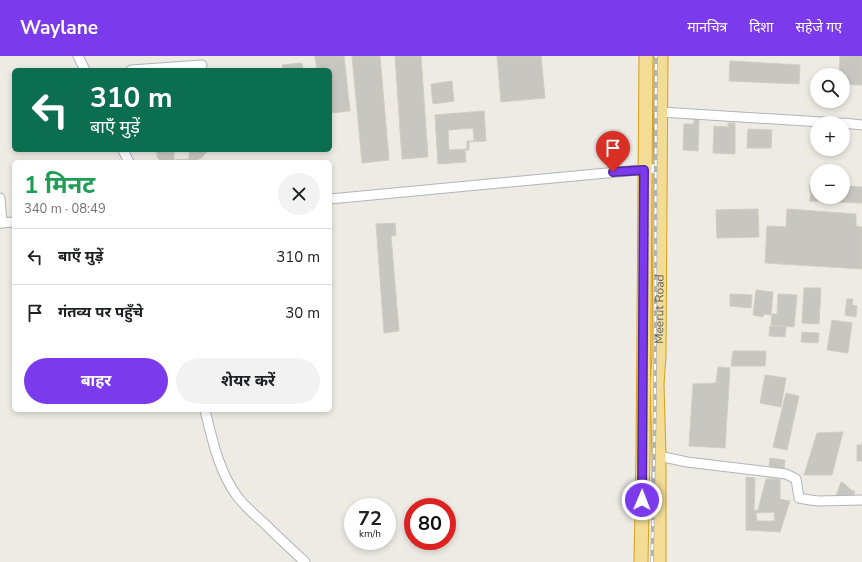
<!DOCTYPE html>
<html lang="hi">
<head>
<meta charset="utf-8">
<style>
  :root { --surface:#fff; --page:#f2f2f2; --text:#202124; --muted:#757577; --line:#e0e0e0; --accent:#7c3aed }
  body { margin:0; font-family:"Nunito Sans","Noto Sans Devanagari",sans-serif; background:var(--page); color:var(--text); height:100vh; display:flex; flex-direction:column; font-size:15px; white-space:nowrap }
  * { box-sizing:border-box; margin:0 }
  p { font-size:13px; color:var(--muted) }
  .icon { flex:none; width:22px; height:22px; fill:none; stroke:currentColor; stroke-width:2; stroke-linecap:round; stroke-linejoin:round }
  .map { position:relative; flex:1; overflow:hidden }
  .panel { position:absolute; left:12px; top:104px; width:320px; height:252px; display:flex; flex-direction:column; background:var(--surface); border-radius:6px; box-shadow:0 2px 6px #0003 }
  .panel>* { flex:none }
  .hud { position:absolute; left:12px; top:12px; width:320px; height:84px; border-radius:6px; box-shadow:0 2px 6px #0003; background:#0b6e4f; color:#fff; overflow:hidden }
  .fabs { position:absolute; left:810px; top:12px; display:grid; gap:8px }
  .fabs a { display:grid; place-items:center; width:40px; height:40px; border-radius:50%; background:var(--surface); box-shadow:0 2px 6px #0003; font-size:20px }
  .speed { position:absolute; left:344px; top:442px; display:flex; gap:8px; font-size:20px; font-weight:700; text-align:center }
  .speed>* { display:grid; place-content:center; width:52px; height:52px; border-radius:50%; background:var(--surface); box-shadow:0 2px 6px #0003; line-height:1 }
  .speed small { font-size:10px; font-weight:400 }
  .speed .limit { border:6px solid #d22; background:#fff; color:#111 }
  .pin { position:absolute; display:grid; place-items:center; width:34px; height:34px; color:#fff; margin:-41px -17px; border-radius:50% 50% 50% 0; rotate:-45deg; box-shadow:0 0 4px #0007 }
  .pin .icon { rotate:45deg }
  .me { position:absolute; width:44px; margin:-22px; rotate:1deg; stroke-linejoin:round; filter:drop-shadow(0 0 3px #0008) }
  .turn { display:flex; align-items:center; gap:14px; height:84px; padding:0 12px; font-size:18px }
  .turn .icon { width:52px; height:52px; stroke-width:2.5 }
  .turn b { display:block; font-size:28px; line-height:34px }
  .round { display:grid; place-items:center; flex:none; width:42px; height:42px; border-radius:21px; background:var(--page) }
  .headline { display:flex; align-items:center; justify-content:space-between; height:68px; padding:0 12px }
  h1 { font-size:24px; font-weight:700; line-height:30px; color:#1e9e55 }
  .action { display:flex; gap:8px; margin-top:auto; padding:8px 12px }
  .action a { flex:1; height:46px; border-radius:24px; background:var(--accent); color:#fff; font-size:16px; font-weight:700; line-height:46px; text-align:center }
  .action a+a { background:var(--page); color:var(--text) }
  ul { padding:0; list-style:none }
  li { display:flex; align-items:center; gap:12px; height:56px; padding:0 12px; border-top:1px solid var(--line) }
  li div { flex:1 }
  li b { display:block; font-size:15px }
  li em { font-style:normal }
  header { display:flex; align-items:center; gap:24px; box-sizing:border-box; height:56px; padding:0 20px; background:var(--accent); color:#fff }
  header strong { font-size:19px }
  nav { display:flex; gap:22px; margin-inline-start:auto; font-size:14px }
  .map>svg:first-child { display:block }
  .building { fill:#c8c6c0; stroke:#d1cdc3; fill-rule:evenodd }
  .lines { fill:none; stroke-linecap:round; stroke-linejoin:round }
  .minor-casing { stroke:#b1b4b8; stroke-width:11 }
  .highway-casing { stroke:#d9a017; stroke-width:15 }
  .minor { stroke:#fff; stroke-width:9 }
  .highway { stroke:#f2dc96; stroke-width:13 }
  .rail-casing { stroke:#b2b3b3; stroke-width:3.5 }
  .rail { stroke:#fff; stroke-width:2; stroke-dasharray:6; stroke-linecap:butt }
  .route-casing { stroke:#51269a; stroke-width:10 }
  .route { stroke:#7c3aed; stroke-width:7 }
  .labels { text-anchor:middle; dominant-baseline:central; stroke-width:4; stroke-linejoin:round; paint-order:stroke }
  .street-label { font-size:12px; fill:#5c5f63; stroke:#fff }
</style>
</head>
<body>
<header>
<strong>Waylane</strong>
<nav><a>मानचित्र</a><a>दिशा</a><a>सहेजे गए</a></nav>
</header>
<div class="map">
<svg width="862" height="506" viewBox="0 0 862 506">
  <rect width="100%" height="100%" fill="#edebe4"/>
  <!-- building -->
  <g class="building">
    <path d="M315,0H344L350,55L330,57V14H317Z"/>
    <path d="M352,0H380L389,104L362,107Z"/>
    <path d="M395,0H421L428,101L402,103Z"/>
    <path d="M497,0H541L545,42L501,46Z"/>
    <path d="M840,0H862V29L843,28V19H839Z"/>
    <path d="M730,5L800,9L799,28L729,25Z"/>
    <path d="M302,7L303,14H283L282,9Z"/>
    <path d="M452,25L454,45L433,48L431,28Z"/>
    <path d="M484,55L486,85L469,86V94H465L466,106L438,108L435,59ZM473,72L474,85H467V93L449,94L448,74Z"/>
    <path d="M694,63H699L698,95L683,94L684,68H694Z"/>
    <path d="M728,67H735V98L713,97L714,70L728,71Z"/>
    <path d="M748,73L772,74L771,92H747Z"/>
    <path d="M158,94H174V104L189,103V94H208L206,97L201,102L192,106H162L157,101V95Z"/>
    <path d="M809,129L817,130V141H843V130L862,131V147L809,145L811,139Z"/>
    <path d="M758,153L759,181L717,182L716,154Z"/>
    <path d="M787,153L856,158V170L862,171V213L765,207L767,170L786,171Z"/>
    <path d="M395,167L396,179L391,180L399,275L384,277L376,168Z"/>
    <path d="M804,232H821L819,268L802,267Z"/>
    <path d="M756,234L773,236L771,259L764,258L763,261L753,259Z"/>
    <path d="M730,238L752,239L751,252L730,250Z"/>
    <path d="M778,238L797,239L794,271L771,269L772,258H777Z"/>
    <path d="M847,243H853L852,249L857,250L856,261L845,259Z"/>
    <path d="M832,264L852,267L848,297L827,294Z"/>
    <path d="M770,270L786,271L785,281L769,280Z"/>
    <path d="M802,276L819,277L818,287L801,286Z"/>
    <path d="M733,295H766L765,310H731Z"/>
    <path d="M718,311L730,312L725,392L689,390L693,328L716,327Z"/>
    <path d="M765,319L786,322L781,351L760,347Z"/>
    <path d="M786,337L799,340L787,394L773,391Z"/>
    <path d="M843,376L832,419H804L817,377Z"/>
    <path d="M862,386V405H857V389H862Z"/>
    <path d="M770,402L785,404L784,413L769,410Z"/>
    <path d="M746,421L755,422L754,454H758L766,423H780V443L790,445L780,476L746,474ZM774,456L775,465H757L756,457Z"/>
    <path d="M841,426L845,428L851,434L855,435L853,440H836Z"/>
  </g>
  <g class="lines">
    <defs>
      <g id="minor">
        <path d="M78,0L85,14"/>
        <path d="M131,14L202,9"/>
        <path d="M661,56L838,67"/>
        <path d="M843,67L862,69"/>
        <path d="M123,94L129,106"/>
        <path d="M0,142L2,167"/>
        <path d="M330,143L660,112"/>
        <path d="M0,167L14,166"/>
        <path d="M205,354C212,383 219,416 237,440C245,451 255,459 265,468C278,481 291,493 305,506"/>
        <path d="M659,400L687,406L786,418L796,423L799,442L810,444L819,445L862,444"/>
      </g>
      <g id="highway">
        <path d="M641,506L643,398L646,0"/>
        <path id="s1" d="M659,506V400L657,328L659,300L661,0"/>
      </g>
    </defs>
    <!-- minor casing -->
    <use href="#minor" class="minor-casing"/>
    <!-- highway casing -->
    <use href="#highway" class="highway-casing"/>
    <!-- minor -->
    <use href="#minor" class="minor"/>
    <!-- highway -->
    <use href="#highway" class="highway"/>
    <defs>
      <path id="rail" d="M652,506L655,351L656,0"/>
    </defs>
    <!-- rail casing -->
    <use href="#rail" class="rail-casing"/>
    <!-- rail -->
    <use href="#rail" class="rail"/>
  </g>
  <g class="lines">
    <defs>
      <path id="route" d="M613,116L644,114L642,444"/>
    </defs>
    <!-- route casing -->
    <use href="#route" class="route-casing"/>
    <!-- route -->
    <use href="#route" class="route"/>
  </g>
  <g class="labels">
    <!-- street labels -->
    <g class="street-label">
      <text stroke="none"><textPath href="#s1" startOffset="253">Meerut Road</textPath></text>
    </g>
  </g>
</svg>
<div class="fabs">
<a><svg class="icon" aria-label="search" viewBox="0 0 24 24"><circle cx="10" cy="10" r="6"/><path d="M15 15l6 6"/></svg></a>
<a>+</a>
<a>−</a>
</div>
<div class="speed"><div>72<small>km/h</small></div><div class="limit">80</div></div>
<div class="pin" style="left:613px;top:116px;background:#d93025"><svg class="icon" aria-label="arrive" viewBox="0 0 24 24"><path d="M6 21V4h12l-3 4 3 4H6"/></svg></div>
<svg class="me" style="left:642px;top:444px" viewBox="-20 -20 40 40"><circle r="17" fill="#7c3aed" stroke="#fff" stroke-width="3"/><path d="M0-11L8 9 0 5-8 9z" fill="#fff"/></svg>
<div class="hud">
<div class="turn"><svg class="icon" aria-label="left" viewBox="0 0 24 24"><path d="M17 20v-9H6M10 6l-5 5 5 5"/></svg><div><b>310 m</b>बाएँ मुड़ें</div></div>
</div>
<section class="panel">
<div class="headline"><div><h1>1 मिनट</h1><p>340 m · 08:49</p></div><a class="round"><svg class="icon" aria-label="close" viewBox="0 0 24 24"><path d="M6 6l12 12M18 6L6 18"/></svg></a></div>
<ul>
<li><svg class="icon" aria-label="left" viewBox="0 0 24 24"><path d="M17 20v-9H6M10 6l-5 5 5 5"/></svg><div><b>बाएँ मुड़ें</b></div><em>310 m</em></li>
<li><svg class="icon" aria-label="arrive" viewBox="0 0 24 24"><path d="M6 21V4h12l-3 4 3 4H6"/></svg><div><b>गंतव्य पर पहुँचे</b></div><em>30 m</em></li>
</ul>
<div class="action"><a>बाहर</a><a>शेयर करें</a></div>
</section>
</div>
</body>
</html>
